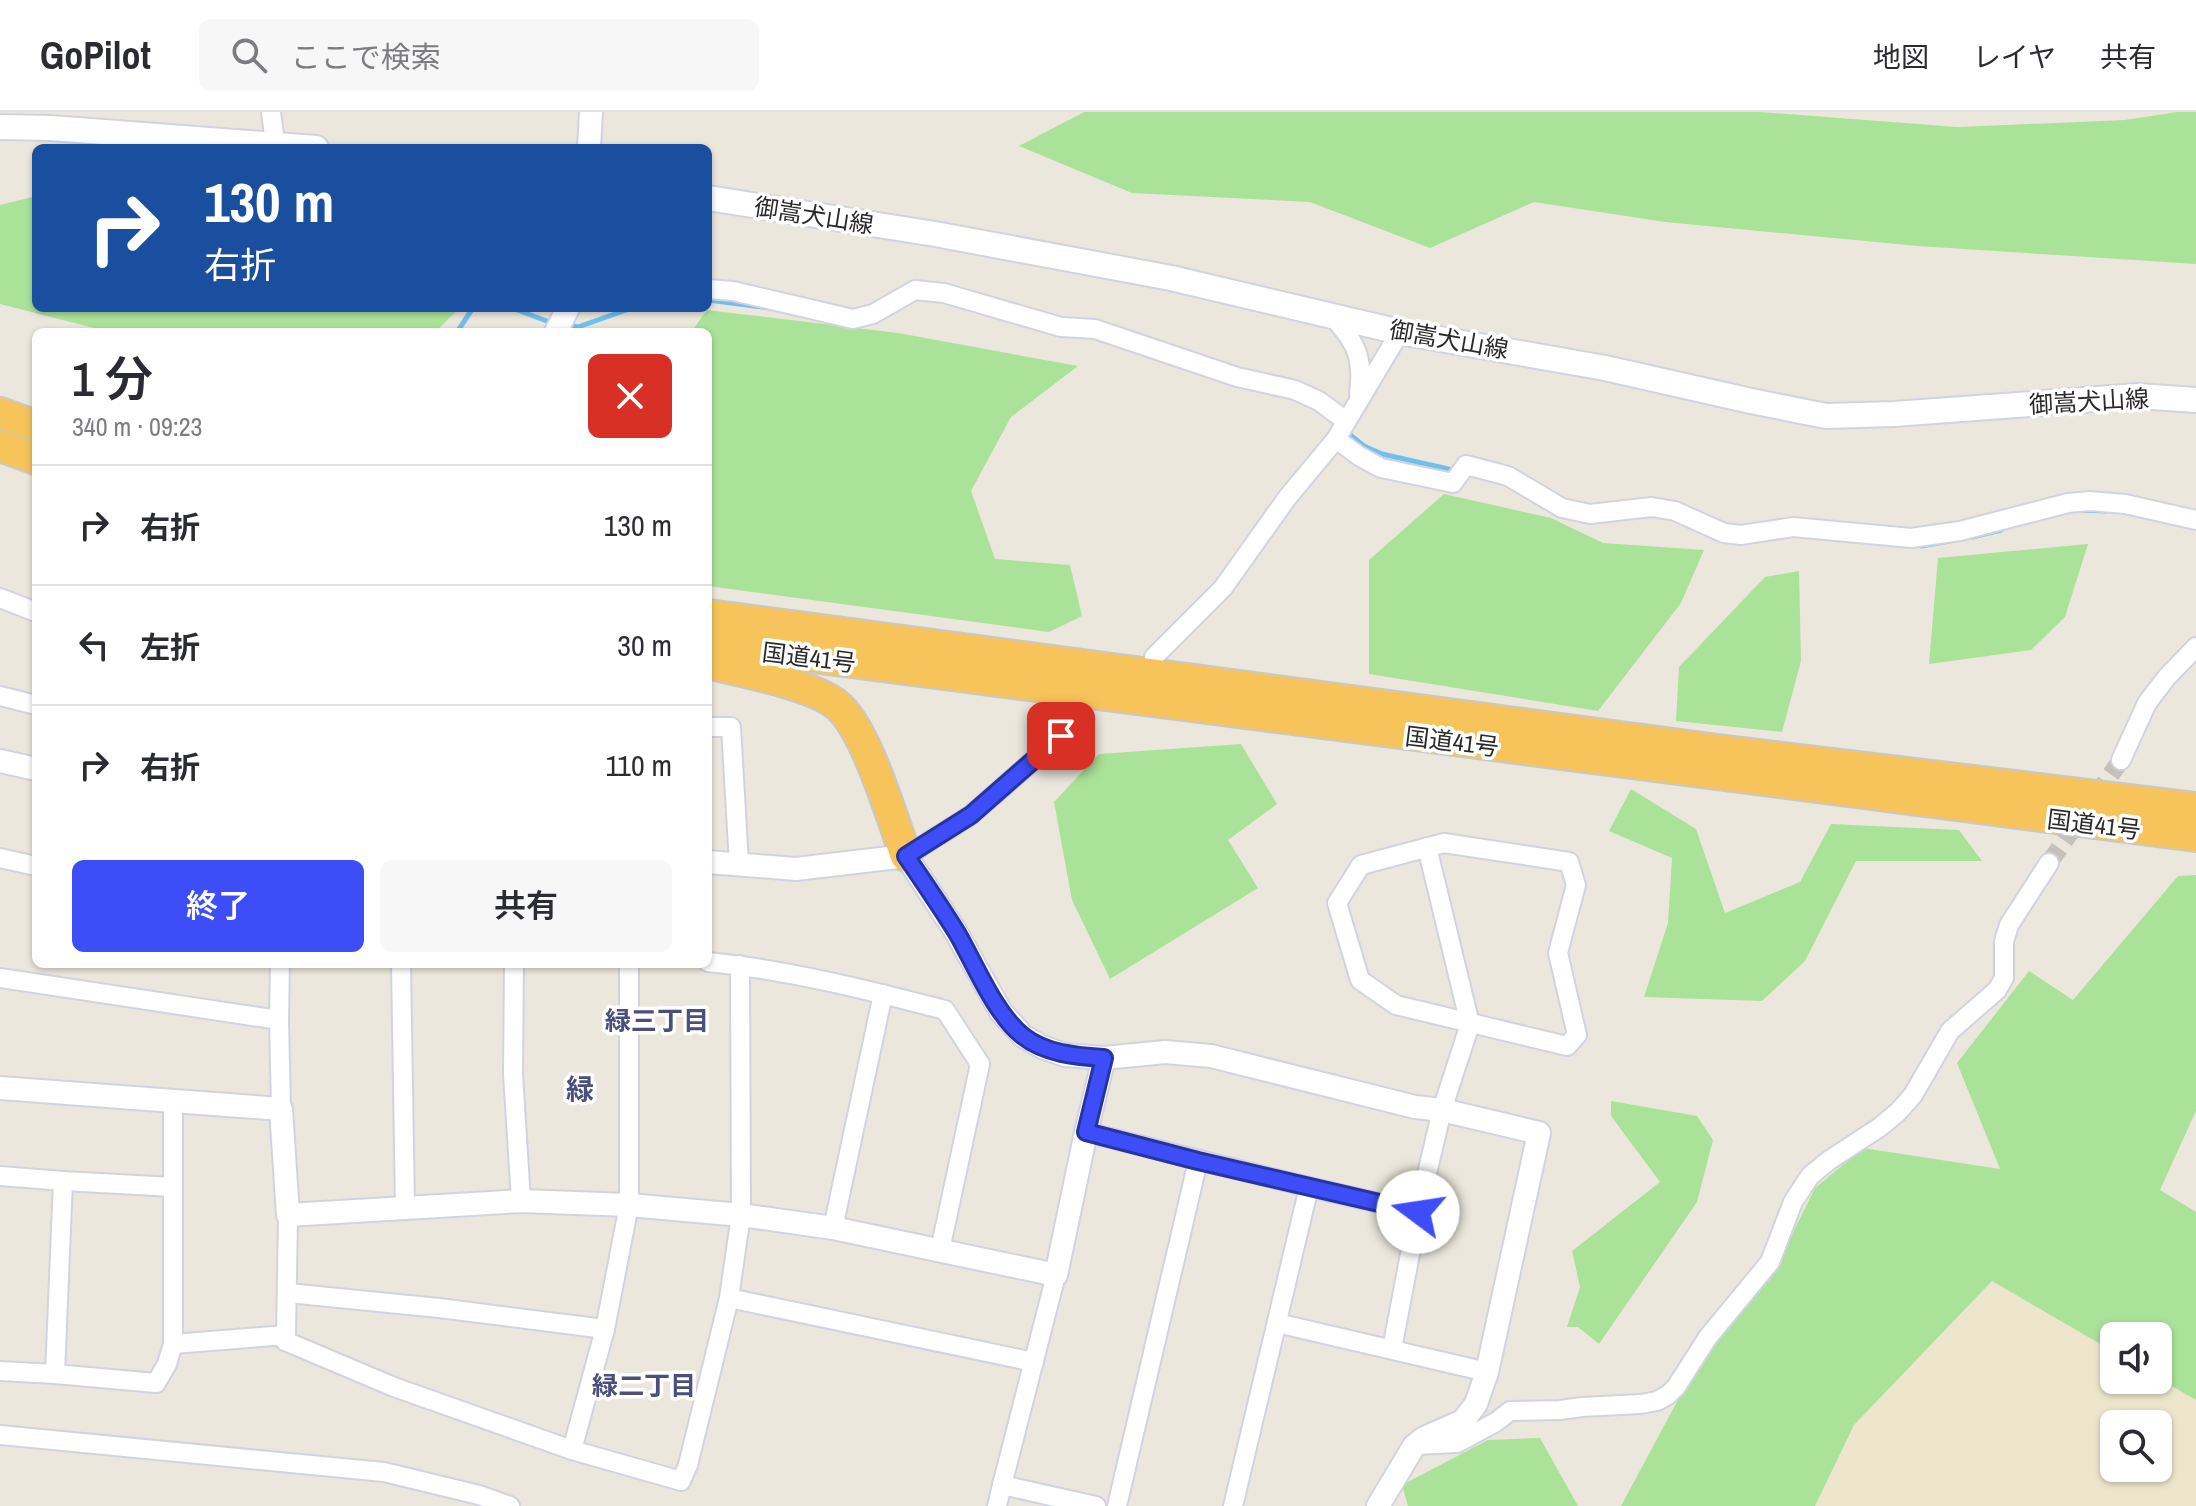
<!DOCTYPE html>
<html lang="ja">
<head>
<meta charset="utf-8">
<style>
  :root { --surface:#fff; --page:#f7f7f7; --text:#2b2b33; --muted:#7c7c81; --line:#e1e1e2; --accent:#3d4ef9 }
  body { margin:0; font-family:"Archivo Narrow","Noto Sans JP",sans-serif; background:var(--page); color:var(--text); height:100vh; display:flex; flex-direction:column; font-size:30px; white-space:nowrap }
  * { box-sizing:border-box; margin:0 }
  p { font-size:26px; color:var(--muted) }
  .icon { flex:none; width:44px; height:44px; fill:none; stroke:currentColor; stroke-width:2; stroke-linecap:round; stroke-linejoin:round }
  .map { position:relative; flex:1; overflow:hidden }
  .panel { position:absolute; left:32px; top:216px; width:680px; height:640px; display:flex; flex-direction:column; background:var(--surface); border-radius:12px; box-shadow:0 2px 6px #0004 }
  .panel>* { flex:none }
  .banner { position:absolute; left:32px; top:32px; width:680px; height:168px; border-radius:12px; box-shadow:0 2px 6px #0004; background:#1a4fa0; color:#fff; overflow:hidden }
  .tools { position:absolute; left:2100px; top:1210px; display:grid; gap:16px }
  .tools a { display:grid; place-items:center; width:72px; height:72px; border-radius:12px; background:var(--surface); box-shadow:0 2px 6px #0004; font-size:40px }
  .pin { position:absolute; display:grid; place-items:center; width:68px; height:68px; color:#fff; margin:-34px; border-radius:16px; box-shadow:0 4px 12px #0006 }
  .me { position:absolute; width:88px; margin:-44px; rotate:284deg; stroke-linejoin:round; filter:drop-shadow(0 0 6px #0008) }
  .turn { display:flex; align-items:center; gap:28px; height:168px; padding:0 40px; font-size:36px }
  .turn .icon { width:104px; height:104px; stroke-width:2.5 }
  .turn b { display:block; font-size:56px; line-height:68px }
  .round { display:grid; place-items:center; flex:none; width:84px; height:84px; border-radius:12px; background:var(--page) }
  .overview { display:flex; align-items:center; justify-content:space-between; height:136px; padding:0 40px }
  h1 { font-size:48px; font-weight:600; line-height:60px }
  .cta { display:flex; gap:16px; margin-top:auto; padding:16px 40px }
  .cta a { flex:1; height:92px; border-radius:12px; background:var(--accent); color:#fff; font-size:32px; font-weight:600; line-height:92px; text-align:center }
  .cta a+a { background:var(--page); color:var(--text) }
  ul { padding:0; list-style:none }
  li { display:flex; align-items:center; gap:24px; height:120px; padding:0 40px; border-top:2px solid var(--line) }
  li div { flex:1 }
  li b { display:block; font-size:30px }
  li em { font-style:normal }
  header { display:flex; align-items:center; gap:48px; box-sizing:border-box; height:112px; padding:0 40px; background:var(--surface); border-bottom:2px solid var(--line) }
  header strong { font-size:38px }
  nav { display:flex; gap:44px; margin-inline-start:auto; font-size:28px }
  .search { width:560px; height:72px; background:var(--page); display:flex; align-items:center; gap:20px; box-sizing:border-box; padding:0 28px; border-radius:12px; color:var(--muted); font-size:30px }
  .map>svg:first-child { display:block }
  .education { fill:#eee6cc; fill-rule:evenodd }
  .green { fill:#abe299 }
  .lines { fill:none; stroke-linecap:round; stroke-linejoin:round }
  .stream { stroke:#70c0ee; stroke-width:5 }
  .minor-tunnel { stroke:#c5c1b8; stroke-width:18; stroke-dasharray:18 9; stroke-linecap:butt }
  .minor-casing { stroke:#d1d3e3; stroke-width:22 }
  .tertiary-casing { stroke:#d1d3e3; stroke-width:26 }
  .secondary-casing { stroke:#d1d3e3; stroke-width:28 }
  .trunk-casing { stroke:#c8c8c8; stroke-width:34 }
  .minor { stroke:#fff; stroke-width:18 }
  .tertiary { stroke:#fff; stroke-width:22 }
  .secondary { stroke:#fff; stroke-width:24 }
  .trunk { stroke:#f6c45a; stroke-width:30 }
  .route-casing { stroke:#2833a2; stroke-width:20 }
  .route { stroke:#3d4ef9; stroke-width:14 }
  .labels { text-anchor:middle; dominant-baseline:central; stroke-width:7; stroke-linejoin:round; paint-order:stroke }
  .street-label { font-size:24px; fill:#2a2a2a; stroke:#fff }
  .neighbourhood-label { font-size:26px; font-weight:bold; fill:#4b4f7b; stroke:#fff }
  .quarter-label { font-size:28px; font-weight:bold; fill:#4b4f7b; stroke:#fff }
</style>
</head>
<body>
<header>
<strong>GoPilot</strong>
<div class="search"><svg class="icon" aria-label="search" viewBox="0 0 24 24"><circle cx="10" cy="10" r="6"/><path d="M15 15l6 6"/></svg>ここで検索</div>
<nav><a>地図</a><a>レイヤ</a><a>共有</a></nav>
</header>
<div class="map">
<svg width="2196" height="1394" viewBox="0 0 2196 1394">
  <rect width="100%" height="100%" fill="#ece7dc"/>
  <!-- education -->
  <path class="education" d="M1992,1169L2114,1240V1268H2158V1266L2196,1288V1394H1815L1854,1313ZM2114,1312H2158V1356H2114Z"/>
  <!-- green -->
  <g class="green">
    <path d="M1084,0H1760L1957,15L2125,8L2177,0H2196V152L1918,134L1665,110L1534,90L1430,136L1310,90L1132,81L1019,34Z"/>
    <path d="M36,84V196H460L435,220H110L0,192V93Z"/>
    <path d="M707,198L898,221L1078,254L1011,305L971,379L995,447L1070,453L1082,504L1049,520L708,474V220H691Z"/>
    <path d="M1444,382L1551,406L1603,431L1704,438L1681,491L1598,599L1369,562V448Z"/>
    <path d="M2088,432L2065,505L2031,538L1929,552L1938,446Z"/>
    <path d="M1799,459L1801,549L1782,620L1676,609L1679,555L1765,465Z"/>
    <path d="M1241,632L1277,692L1228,728L1258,776L1110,867L1072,788L1054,690L1099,642Z"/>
    <path d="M1631,677L1696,717L1725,801L1800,770L1831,712L1959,718L1982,749H1856L1805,849L1762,889L1644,885L1668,811L1672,746L1609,719Z"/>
    <path d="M2196,763V999L2160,1078L2196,1100V1288L2158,1266V1224H2114V1240L1992,1169L1854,1313L1815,1394H1621L1679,1286L1710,1236L1770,1167L1815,1076L1863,1036L2000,1057L1957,951L2029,859L2073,888L2178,764Z"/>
    <path d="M1611,989L1697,1004L1713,1028L1697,1090L1599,1232L1578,1215H1567L1580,1175L1572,1139L1660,1070L1611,1004Z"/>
    <path d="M1540,1326L1578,1394H1408L1402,1373L1488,1328Z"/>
  </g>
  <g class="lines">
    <!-- stream -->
    <g class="stream">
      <path d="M708,188L770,196"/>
      <path d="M512,196L552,211"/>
      <path d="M566,213L578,215L632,196"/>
      <path d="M457,220L473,196"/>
      <path d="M1344,318L1364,334L1382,342L1457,359"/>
      <path d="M2080,398L2106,399"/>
      <path d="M1972,425L2001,418"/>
      <path d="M1921,434L1950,429"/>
    </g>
    <!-- minor-tunnel -->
    <path class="minor-tunnel" d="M2049,751L2121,648"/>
    <defs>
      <g id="minor">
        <path d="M271,0L275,31"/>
        <path d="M708,177L733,179L853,207L873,202L915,178L944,181L1061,215L1095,217L1237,265L1295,278L1319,289L1346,309"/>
        <path d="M1331,203C1356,230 1364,245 1359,282"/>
        <path d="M1336,327L1359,344L1381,356L1453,371L1466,353L1508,364L1562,396L1590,402L1652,395L1675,399L1724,421L1741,423L1793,415L1911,426L1960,419L2068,391L2090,389L2125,392L2196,408"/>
        <path d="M0,486L36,500"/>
        <path d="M1154,545L1223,476L1287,386L1336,327L1400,220"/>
        <path d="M0,584L36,593"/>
        <path d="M708,615H731L739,752"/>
        <path d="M2121,648L2147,591L2167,565L2196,535"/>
        <path d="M1444,731L1569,750L1576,773L1558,841L1577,923L1567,934L1396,893L1360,868L1337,791L1361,753Z"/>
        <path d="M906,744L971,703L1084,604"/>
        <path d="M0,746L36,754"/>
        <path d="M708,850C788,858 868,878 945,898L980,952L940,1138"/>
        <path d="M280,852L279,908L281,997"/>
        <path d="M401,852L405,1096"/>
        <path d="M514,852L513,962L521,1089"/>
        <path d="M0,866L279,908"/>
        <path d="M1086,1020L1309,1075L1233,1394"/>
        <path d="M0,1064L63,1069L55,1262"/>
        <path d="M63,1069L173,1075"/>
        <path d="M1309,1075L1418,1100"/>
        <path d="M833,1116L883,882"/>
        <path d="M1056,1163L1002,1373L1096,1394"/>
        <path d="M288,1181L439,1196L605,1217L572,1338L681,1369L688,1353L729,1186L741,1103L740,853"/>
        <path d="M729,1186L1034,1250"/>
        <path d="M1277,1211L1487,1260"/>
        <path d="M605,1217L629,1093V852"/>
        <path d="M280,1223L285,1229L394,1275L572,1338"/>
        <path d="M173,1232L286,1223L288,1103"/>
        <path d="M1392,1237L1418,1100L1442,998L1470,912L1427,735"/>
        <path d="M0,1259L55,1262L156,1271L167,1252L173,1232V990"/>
        <path d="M0,1323L384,1360L479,1383L510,1394"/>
        <path d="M1415,1333L1457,1331L1496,1310L1510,1299L1560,1298L1582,1295L1641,1292L1657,1289L1668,1283L1676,1275L1708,1225L1770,1150L1793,1090L1810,1064L1828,1049L1880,1015L1898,1000L1913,983L1950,919L1997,878L2004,866V829L2009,813L2049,751"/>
        <path d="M997,1394L1002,1373"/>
        <path d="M1117,1394L1198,1049"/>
      </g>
      <g id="tertiary">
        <path d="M589,36L591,0"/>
        <path d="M556,220L568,196"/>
        <path d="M0,649L36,657"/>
        <path d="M708,750L796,757L906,744L956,820L1001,900L1023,924L1042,935L1065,943L1104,946L1165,940L1211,944L1415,995L1442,998L1539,1021L1487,1260L1476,1292L1463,1309L1424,1326L1414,1334L1378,1394"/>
        <path d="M0,976L281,997L288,1103L521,1089L629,1093L741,1103L833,1116L1056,1163L1086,1020L1104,946"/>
      </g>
      <g id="secondary">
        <path d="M0,15L51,16L316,36"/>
        <path d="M708,86L935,122L1171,166L1400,220L1605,256L1751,289L1826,304L1894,302L2138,284L2196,288"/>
      </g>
      <g id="trunk">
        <path d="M0,301L36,314"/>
        <path d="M0,334L36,347"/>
        <path d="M708,503L1718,638L2196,696"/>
        <path d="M708,529L751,537L2196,724"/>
        <path d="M708,551C742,560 811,572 837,593C866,616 892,707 906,744"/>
      </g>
    </defs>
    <!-- minor casing -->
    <use href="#minor" class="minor-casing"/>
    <!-- tertiary casing -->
    <use href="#tertiary" class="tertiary-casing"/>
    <!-- secondary casing -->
    <use href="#secondary" class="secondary-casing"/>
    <!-- trunk casing -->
    <use href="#trunk" class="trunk-casing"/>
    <!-- minor -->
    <use href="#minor" class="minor"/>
    <!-- tertiary -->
    <use href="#tertiary" class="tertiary"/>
    <!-- secondary -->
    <use href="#secondary" class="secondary"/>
    <!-- trunk -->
    <use href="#trunk" class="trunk"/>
  </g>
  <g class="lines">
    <defs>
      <path id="route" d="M1061,624L971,703L906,744C923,769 941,795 957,821C975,852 995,902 1023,924C1046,942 1076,944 1104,946L1086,1020L1198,1049L1418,1100"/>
    </defs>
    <!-- route casing -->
    <use href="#route" class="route-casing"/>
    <!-- route -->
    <use href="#route" class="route"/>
  </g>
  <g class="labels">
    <!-- street labels -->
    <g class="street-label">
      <text transform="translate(814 103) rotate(9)">御嵩犬山線</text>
      <text transform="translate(1449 227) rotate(10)">御嵩犬山線</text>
      <text transform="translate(2089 289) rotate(-3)">御嵩犬山線</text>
      <text transform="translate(809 545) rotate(7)">国道41号</text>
      <text transform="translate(1452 629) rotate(7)">国道41号</text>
      <text transform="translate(2094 712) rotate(7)">国道41号</text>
    </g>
    <!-- neighbourhood labels -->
    <g class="neighbourhood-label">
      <text x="657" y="908">緑三丁目</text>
      <text x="644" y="1273">緑二丁目</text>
    </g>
    <!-- quarter labels -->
    <g class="quarter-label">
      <text x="580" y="977">緑</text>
    </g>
  </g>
</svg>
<div class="tools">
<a><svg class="icon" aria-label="sound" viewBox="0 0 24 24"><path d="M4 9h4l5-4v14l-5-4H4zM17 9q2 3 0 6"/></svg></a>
<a><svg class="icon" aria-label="search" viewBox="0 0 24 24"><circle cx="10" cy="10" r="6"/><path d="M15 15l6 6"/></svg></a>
</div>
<div class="pin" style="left:1061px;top:624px;background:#d93025"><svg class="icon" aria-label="arrive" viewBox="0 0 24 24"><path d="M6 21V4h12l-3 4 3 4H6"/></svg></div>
<svg class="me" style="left:1418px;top:1100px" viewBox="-20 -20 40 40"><circle r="19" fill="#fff"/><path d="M0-13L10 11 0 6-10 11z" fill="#3d4ef9"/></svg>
<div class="banner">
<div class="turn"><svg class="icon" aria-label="right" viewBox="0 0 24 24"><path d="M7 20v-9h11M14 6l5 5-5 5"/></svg><div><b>130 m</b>右折</div></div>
</div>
<section class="panel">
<div class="overview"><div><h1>1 分</h1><p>340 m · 09:23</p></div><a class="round" style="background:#d93025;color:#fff"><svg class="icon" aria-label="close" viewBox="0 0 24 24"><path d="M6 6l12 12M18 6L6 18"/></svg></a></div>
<ul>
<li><svg class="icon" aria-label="right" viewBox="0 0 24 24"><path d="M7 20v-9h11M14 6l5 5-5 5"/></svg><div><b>右折</b></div><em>130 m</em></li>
<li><svg class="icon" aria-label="left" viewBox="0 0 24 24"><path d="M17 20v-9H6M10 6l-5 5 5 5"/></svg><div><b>左折</b></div><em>30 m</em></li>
<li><svg class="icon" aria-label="right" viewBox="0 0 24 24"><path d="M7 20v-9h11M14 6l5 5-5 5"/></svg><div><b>右折</b></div><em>110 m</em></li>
</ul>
<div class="cta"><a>終了</a><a>共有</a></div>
</section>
</div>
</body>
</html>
